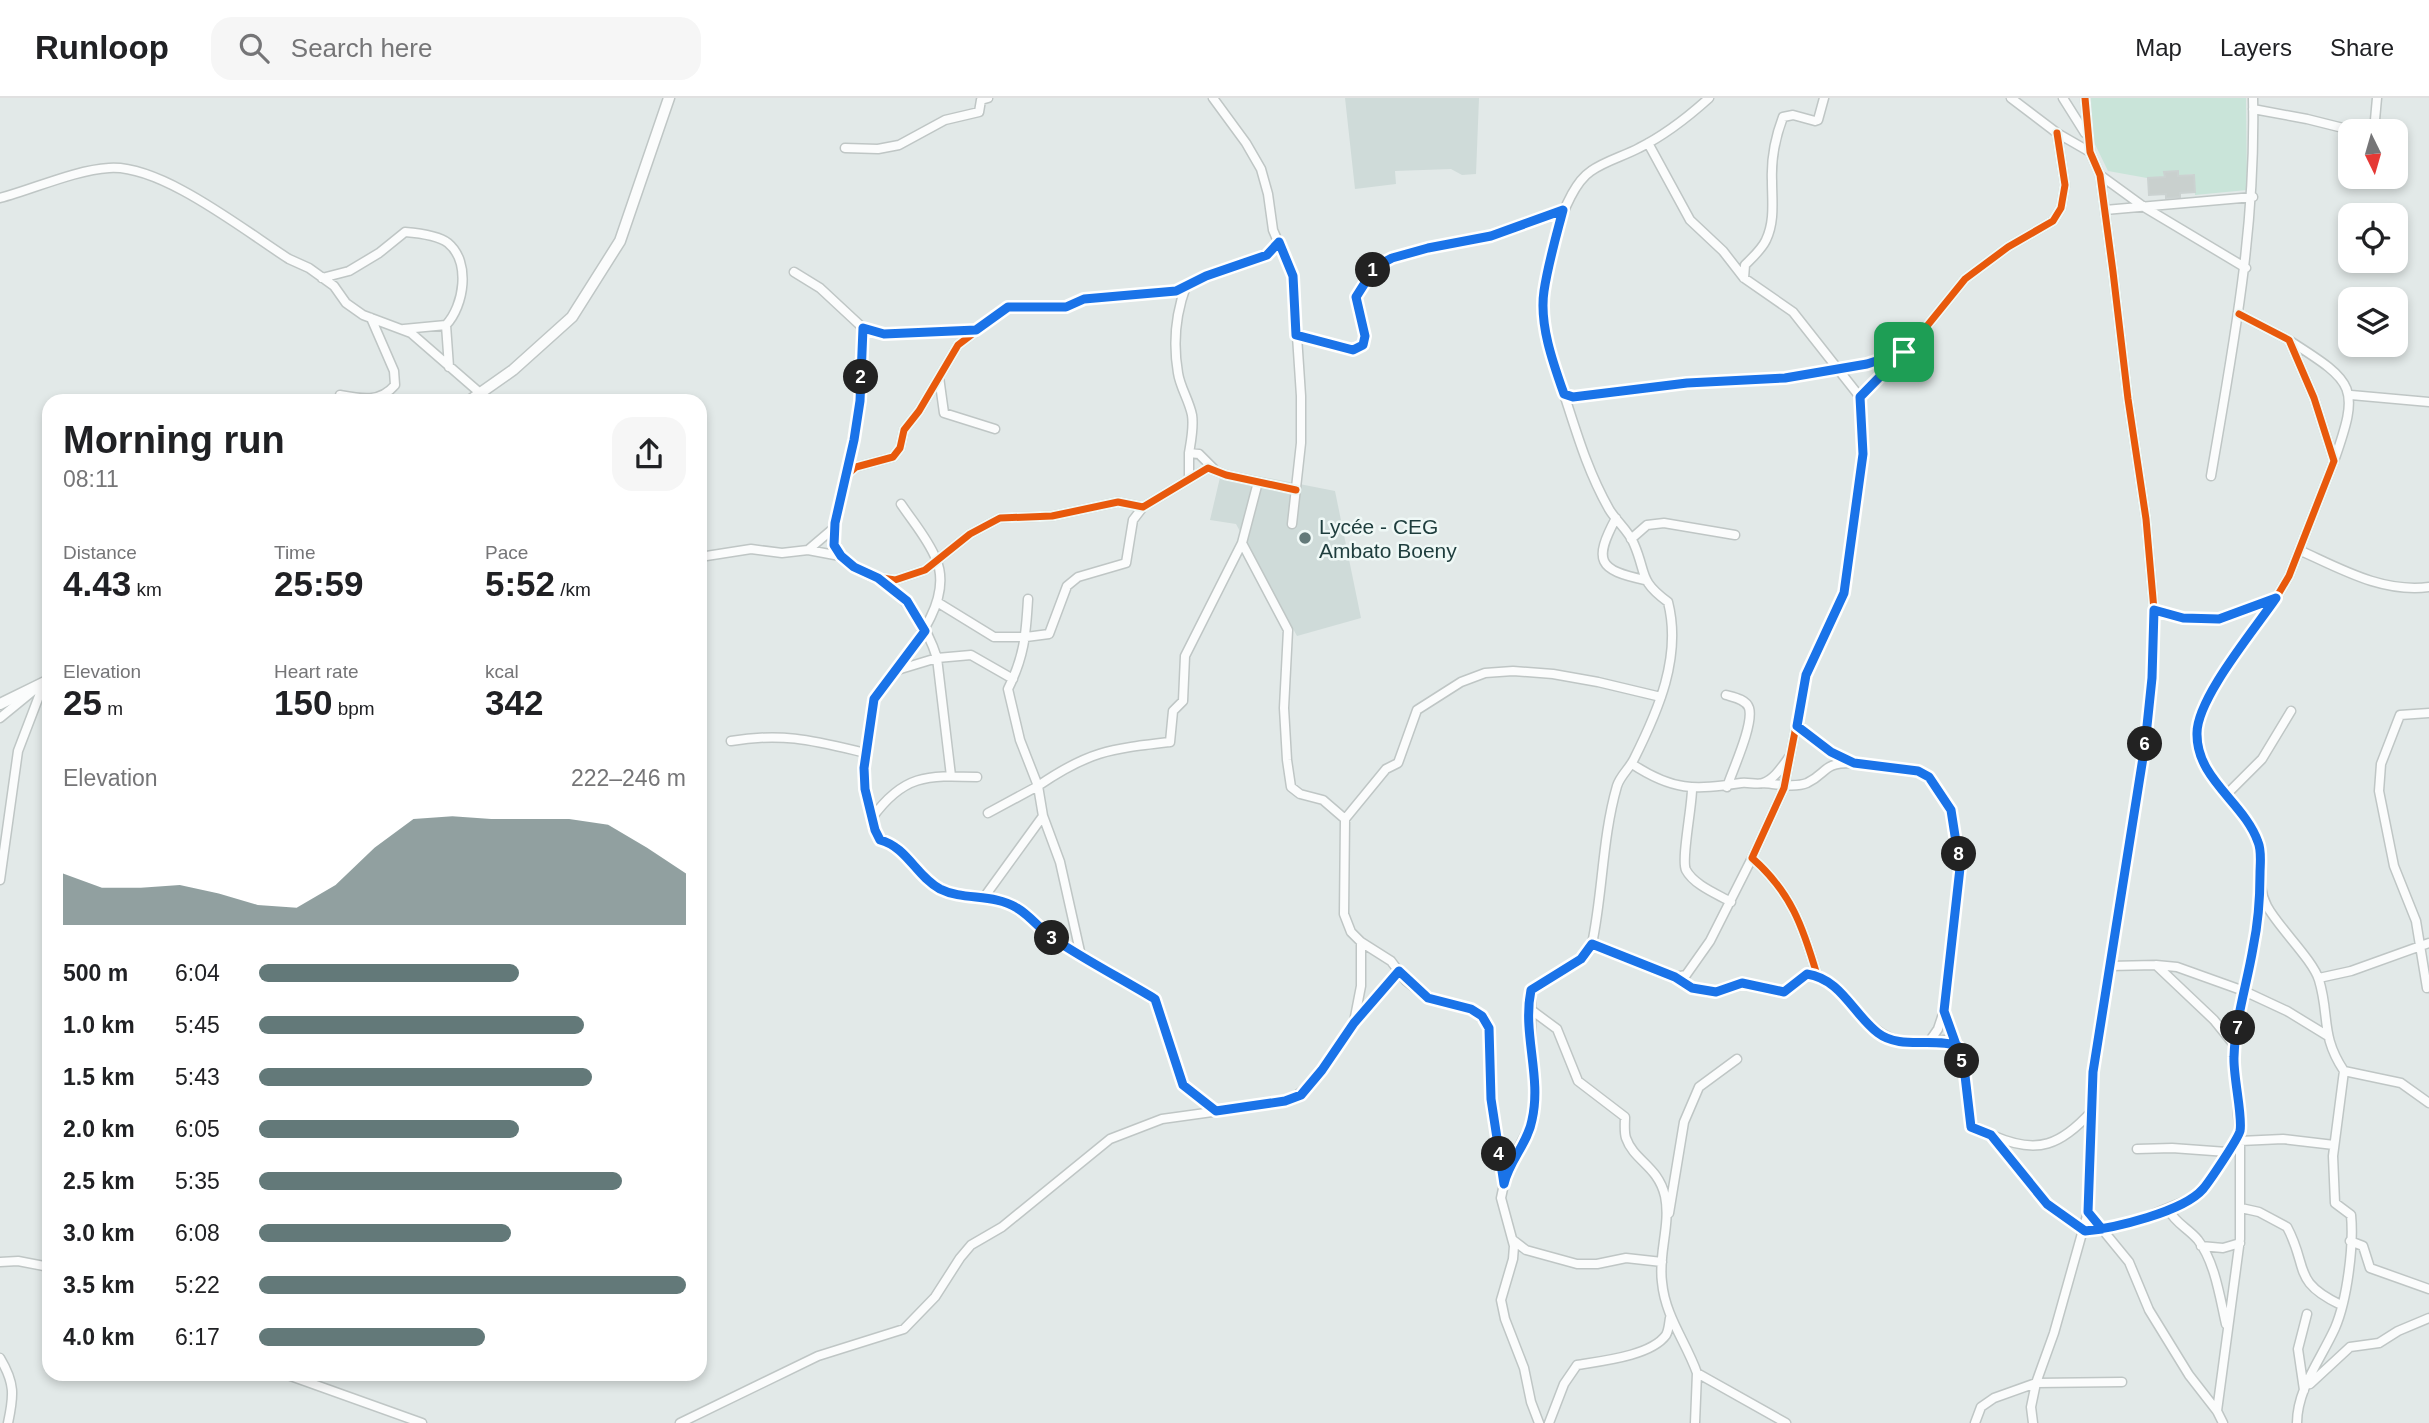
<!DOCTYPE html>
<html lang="en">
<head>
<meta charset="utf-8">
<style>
  :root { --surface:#fff; --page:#f6f6f6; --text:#202124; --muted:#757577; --line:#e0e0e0; --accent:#637979 }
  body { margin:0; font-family:Helvetica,sans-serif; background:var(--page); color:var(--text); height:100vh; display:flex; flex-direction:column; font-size:26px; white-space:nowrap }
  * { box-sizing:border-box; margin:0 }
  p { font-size:23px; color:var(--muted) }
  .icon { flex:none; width:38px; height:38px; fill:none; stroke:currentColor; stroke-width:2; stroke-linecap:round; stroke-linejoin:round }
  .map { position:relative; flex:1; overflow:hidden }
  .panel { position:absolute; left:42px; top:296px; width:665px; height:987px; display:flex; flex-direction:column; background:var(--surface); border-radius:21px; box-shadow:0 4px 10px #0003 }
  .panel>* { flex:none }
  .needle { width:46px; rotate:175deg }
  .controls { position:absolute; left:2338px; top:21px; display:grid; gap:14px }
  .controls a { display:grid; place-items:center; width:70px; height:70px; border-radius:14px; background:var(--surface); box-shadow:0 4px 10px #0003; font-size:35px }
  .pin { position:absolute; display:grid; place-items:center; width:60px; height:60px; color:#fff; margin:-30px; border-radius:14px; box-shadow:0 4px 10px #0006 }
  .km { position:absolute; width:35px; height:35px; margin:-18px; border-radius:50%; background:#222; color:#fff; font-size:19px; line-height:35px; text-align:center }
  .round { display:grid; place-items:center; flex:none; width:74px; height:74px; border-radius:21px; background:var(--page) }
  .headline { display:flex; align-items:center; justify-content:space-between; height:119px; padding:0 21px }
  h1 { font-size:38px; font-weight:700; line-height:52px }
  .stats { display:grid; grid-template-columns:repeat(3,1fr); gap:10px; height:119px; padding:7px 21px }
  .stats div { display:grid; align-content:center }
  .stats b { font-size:35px; font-weight:700 }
  .stats small { font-size:19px; font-weight:400 }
  .stats p { font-size:19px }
  .chart { height:196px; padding:14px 21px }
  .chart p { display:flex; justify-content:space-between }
  .chart svg { width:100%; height:126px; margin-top:7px; fill:var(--accent); opacity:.7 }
  ul { padding:0 21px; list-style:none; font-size:23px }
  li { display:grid; grid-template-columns:112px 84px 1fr; align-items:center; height:52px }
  li i { height:18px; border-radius:9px; background:var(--accent) }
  header { display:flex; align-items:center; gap:42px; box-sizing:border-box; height:98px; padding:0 35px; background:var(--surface); border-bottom:2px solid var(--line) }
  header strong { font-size:33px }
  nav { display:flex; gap:38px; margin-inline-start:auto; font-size:24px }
  .search { width:490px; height:63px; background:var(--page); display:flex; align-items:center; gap:18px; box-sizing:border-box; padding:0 24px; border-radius:21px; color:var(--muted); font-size:26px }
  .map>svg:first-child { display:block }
  .built { fill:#cfdbd9 }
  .green { fill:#c9e4d9 }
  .building { fill:#c9d0ce; stroke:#cbd2d1; stroke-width:2 }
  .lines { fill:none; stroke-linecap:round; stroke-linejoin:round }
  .minor-casing { stroke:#bfc6c5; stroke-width:11 }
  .tertiary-casing { stroke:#bfc6c5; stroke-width:13 }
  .minor { stroke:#fbfcfc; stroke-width:8 }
  .tertiary { stroke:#fbfcfc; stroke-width:10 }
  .cycleway-casing { stroke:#eff8f6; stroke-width:11 }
  .cycleway { stroke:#e8590c; stroke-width:7 }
  .route-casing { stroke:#fff; stroke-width:14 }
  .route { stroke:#1a73e8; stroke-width:9 }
  .poi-dot { fill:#637979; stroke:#eff8f6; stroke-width:2.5 }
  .labels { text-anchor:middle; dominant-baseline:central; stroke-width:5; stroke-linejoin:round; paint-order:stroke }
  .poi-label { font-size:21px; fill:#1e3d3d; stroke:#eff8f6; text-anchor:start }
</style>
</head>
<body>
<header>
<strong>Runloop</strong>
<div class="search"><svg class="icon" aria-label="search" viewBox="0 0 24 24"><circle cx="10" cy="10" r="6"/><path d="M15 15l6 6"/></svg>Search here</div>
<nav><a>Map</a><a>Layers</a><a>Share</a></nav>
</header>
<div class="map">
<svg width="2429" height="1325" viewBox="0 0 2429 1325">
  <rect width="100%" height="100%" fill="#e2e9e8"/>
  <path class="built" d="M1345 0H1479L1476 76 1462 77 1451 71 1395 73 1396 86 1355 91Z
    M1222 371 1335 393 1361 520 1297 538 1236 426 1210 422Z"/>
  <path class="green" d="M2091 0H2246L2247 92 2195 97 2193 76 2179 78 2178 73 2165 74 2164 79 2147 80 2108 73 2092 40Z"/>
  <path class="building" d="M2178 73V78L2194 77 2195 94 2180 95V99L2166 100V96L2149 97 2148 80 2165 79 2164 74Z"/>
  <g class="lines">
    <g class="minor-casing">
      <path id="minor" d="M1213 0 1246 45 1261 71 1268 96 1273 132 1293 178 1301 298V345L1292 426
        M1709 0C1688 19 1665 37 1639 50 1624 58 1605 63 1591 73 1561 93 1540 183 1544 217 1546 244 1555 271 1564 296L1573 299 1687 285 1785 280 1867 266 1901 254
        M2011 0 2057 35 2090 54
        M2063 0 2085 35
        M2085 0 2090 54 2100 77 2113 174 2128 301 2146 421 2154 512 2183 520 2219 521 2276 500 2289 478 2334 363 2314 300 2289 242 2239 216
        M2253 11 2307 21 2355 33
        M2374 33 2377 0
        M1648 45 1690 122 1723 153 1744 180 1793 214 1860 299
        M845 50 878 51 899 47 945 22 979 14 981 2 988 0
        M2100 77 2144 109 2246 170
        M0 100C34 91 75 72 109 70 161 66 245 133 289 161L309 170 334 188 346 205 363 217 411 235 480 295
        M2105 112 2253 99
        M1279 144 1267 157 1206 178 1176 193 1084 201 1066 209H1008L958 247 919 313 904 332 900 350 893 359 856 369 846 378 835 425 834 447 840 458 854 469 870 478 895 482 925 472 970 436 1000 420 1052 418 1118 404 1143 409 1208 370 1226 377 1296 392
        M794 174 820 190 863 230 884 236 976 232
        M322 180 349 173 379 155 405 134C417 135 438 137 448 145 471 164 464 208 446 227L449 269
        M1744 180 1745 167C1752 160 1762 151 1766 142 1775 123 1772 103 1772 83 1771 61 1775 40 1783 19L1793 17 1815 23 1818 22 1824 0
        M1186 188C1176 215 1173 246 1178 275 1180 289 1189 302 1192 317 1194 329 1191 343 1189 355
        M404 231 446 227
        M1296 237 1353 252 1363 247 1365 238 1356 199 1375 169 1392 160 1428 150 1491 138 1563 112
        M2290 243C2356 285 2360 289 2334 363
        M939 279 944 315 995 331
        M1564 296C1577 336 1588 374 1609 411 1616 423 1629 433 1634 446 1647 476 1638 482 1668 504 1682 559 1658 613 1634 661 1629 671 1620 678 1617 688 1602 740 1603 794 1592 846
        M340 297C361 301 380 305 395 287L394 273 371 220
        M2351 297 2429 304
        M846 378 860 303 863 230
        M2211 378C2233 249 2256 132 2253 0
        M1189 380V355L1199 356 1214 371
        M1258 384 1242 445 1288 532 1284 610 1287 662 1291 689 1300 696 1323 702 1345 721
        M901 406C913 424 928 441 936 461 953 500 916 545 894 573L937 560 951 678
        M1616 420C1593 463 1598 472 1645 482
        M835 429 808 452 840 458
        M1631 441 1647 427 1664 425 1735 437
        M2299 452C2341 471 2382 495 2429 489
        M700 459 751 451 782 455 808 452
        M880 481C907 501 927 528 937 560L971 557 1013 581
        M2276 500C2255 531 2196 601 2197 636 2198 685 2247 705 2259 745 2265 767 2255 785 2267 808 2278 829 2313 862 2319 882 2330 918 2320 937 2344 973L2401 985 2429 1005
        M937 504 994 539H1026L1049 536 1067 488 1078 479 1126 465 1133 422 1143 409
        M894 573 874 601 864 670 865 691 875 732 880 742C907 749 915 778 940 791 964 803 993 795 1017 810 1031 818 1041 833 1054 841 1087 863 1122 881 1155 901L1183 987 1216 1013
        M1726 597C1733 599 1746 601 1749 610 1754 626 1733 671 1727 689
        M0 620 33 593
        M1797 628 1831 654 1854 665 1918 673 1929 679 1952 712 1960 770 1944 913 1964 969 1971 1029 1991 1037 2047 1106 2085 1133 2131 1125 2190 1101 2201 1094 2211 1082 2240 1034
        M731 643C784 634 815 643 866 655
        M1632 666C1673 693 1694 692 1741 685 1748 684 1757 687 1763 685 1775 681 1783 667 1790 658
        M1763 685C1776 686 1795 690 1807 685 1828 675 1822 665 1851 665
        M1692 691C1692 709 1681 762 1686 772 1694 787 1717 796 1731 804
        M2227 696 2262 661 2291 613
        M988 715 1038 688 1020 642 1008 591C1024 559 1026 537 1028 501
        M1043 718 1060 764 1081 858
        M872 720C903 677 926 677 977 679
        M0 782 18 653 44 585
        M985 798 1043 718 1038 688C1089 653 1110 651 1170 644L1173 613 1183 603 1185 558 1242 445
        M1361 844V888L1354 924 1399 873
        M2156 867 2177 869 2244 893 2254 848 2259 794
        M2109 868 2156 867 2214 922 2235 948
        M1817 877C1803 829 1791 794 1752 760L1784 690 1806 577 1844 495 1863 356 1860 299 1910 249 1965 181 2008 149 2053 123 2061 110 2065 87 2057 35
        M1675 879 1692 890 1708 894H1716L1742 885 1784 894 1807 876C1861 884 1855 952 1929 944L1938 931 1944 913
        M2319 880 2351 873 2429 845
        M2427 890 2416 823 2394 768 2379 693 2381 666 2400 617 2429 615
        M1530 911 1557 931 1578 983 1625 1019C1625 1025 1624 1034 1626 1040 1634 1063 1658 1068 1665 1098 1671 1127 1658 1155 1662 1184 1665 1218 1686 1244 1697 1275L1786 1325
        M1929 944 1944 942 1958 948
        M1994 1038C2038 1057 2061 1047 2092 1013
        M2240 1043 2283 1041 2334 1047
        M2137 1051 2172 1050 2227 1054
        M1504 1086 1491 1001 1489 930 1482 918 1471 910 1428 900 1406 883 1391 863 1361 844 1351 834 1344 816 1345 721 1386 671 1398 665 1417 612 1461 584 1485 575 1513 573 1553 576 1598 584 1661 599
        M2241 1110 2259 1114 2287 1129C2309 1170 2291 1183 2341 1207
        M2168 1111C2176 1126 2188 1130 2198 1142 2215 1164 2220 1200 2226 1226
        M2088 1114 2129 1164 2149 1212 2189 1277 2217 1313 2223 1325
        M1669 1115 1684 1024 1699 989 1737 961
        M1513 1142 1526 1152 1577 1166H1597L1626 1160 1662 1164
        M2350 1143 2363 1148 2370 1170 2429 1191
        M2201 1148 2223 1150 2240 1145
        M0 1164 18 1163 49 1169
        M0 1260C15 1285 14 1297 8 1325
        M285 1276 422 1325
        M2310 1286 2350 1249 2379 1245 2398 1233 2429 1220
        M2304 1292 2298 1251 2307 1216
        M2217 1313 2240 1141V1043L2234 959 2244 893 2287 913 2328 938
        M680 1325 818 1258 904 1231 935 1199 960 1160 971 1147 1002 1129 1110 1041 1162 1021 1285 1004C1318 989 1335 953 1354 924
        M1539 1325 1531 1304 1524 1270 1505 1221 1501 1202 1513 1161 1514 1148 1501 1100 1507 1072 1532 1024 1535 995 1531 950V892L1581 861 1592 846 1675 879 1686 877 1710 843 1752 760
        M1549 1325 1564 1286 1577 1267C1601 1263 1651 1258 1666 1237 1669 1232 1669 1225 1670 1220
        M1695 1325 1697 1275
        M1975 1325 1981 1309 1994 1300 2036 1285 2122 1284
        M2033 1325 2031 1309 2036 1285 2054 1235 2088 1114 2093 974 2145 647 2152 580 2154 512
        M2297 1325C2297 1291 2321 1261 2335 1230 2347 1202 2354 1148 2351 1117L2335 1105 2333 1058 2344 973"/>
    </g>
    <g class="tertiary-casing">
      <path id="tertiary" d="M469 303 513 272 572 219 620 143 669 0
        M0 606 49 582"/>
    </g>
    <use href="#minor" class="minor"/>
    <use href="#tertiary" class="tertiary"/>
    <g class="cycleway-casing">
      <path id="cycleway" d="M2085 0 2090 54 2100 77 2113 174 2128 301 2146 421 2154 512 2183 520 2219 521 2276 500 2289 478 2334 363 2314 300 2289 242 2239 216
        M1279 144 1267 157 1206 178 1176 193 1084 201 1066 209H1008L958 247 919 313 904 332 900 350 893 359 856 369 846 378 835 425 834 447 840 458 854 469 870 478 895 482 925 472 970 436 1000 420 1052 418 1118 404 1143 409 1208 370 1226 377 1296 392
        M1817 877C1803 829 1791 794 1752 760L1784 690 1806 577 1844 495 1863 356 1860 299 1910 249 1965 181 2008 149 2053 123 2061 110 2065 87 2057 35"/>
    </g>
    <use href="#cycleway" class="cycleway"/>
  </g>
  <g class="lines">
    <g class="route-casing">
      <path id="route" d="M1904 254 1867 266 1785 280 1687 285 1573 299 1564 296C1553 265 1539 226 1544 193 1548 166 1556 139 1563 112L1491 138 1428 150 1392 160 1375 169 1356 199 1365 238 1363 247 1353 252 1296 237 1293 178 1279 144 1267 157 1206 178 1176 193 1084 201 1066 209H1008L976 232 884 236 863 230 860 303 854 342 835 425 834 447 841 458 854 469 878 480 907 503 925 533 874 601 864 670 865 691 875 732 880 742C907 749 916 778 940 791 964 803 993 795 1017 810 1031 818 1041 833 1054 841 1087 863 1122 881 1155 901L1183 987 1216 1013 1285 1003 1301 997 1322 972 1354 925 1399 873 1428 900 1471 911 1482 918 1489 930 1491 1001 1504 1086C1509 1063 1528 1045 1532 1022 1542 979 1522 935 1531 892L1581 861 1592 846 1675 879 1692 890 1716 894 1742 885 1784 894 1807 876C1841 881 1853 916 1878 935 1900 952 1933 939 1958 948L1964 969 1971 1029 1991 1037 2047 1106 2085 1133 2102 1131 2088 1114 2093 974 2145 647 2152 580 2154 512 2183 520 2219 521 2276 500C2255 531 2197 600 2197 635 2196 681 2244 704 2258 744 2262 753 2260 766 2260 776 2260 800 2258 826 2253 850 2247 886 2235 922 2234 959 2233 978 2243 1019 2240 1033 2238 1041 2209 1084 2203 1091 2183 1114 2114 1130 2085 1133L2047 1106 1991 1037 1971 1029 1964 969 1944 913 1960 770 1951 712 1929 679 1918 673 1854 665 1831 654 1797 628 1806 577 1844 495 1863 356 1860 299 1904 254"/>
    </g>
    <use href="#route" class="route"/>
  </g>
  <circle class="poi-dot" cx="1305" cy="440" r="7"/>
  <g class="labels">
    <g class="poi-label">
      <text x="1319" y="428">Lycée - CEG<tspan x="1319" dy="24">Ambato Boeny</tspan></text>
    </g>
  </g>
</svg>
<div class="controls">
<a><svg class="needle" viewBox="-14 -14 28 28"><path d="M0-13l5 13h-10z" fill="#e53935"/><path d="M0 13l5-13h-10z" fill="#757577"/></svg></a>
<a><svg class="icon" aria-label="locate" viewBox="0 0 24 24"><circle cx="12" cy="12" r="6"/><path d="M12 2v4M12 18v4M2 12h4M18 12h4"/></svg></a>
<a><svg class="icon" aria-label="layers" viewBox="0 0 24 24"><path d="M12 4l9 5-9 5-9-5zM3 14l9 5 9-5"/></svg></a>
</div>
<div class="pin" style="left:1904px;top:254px;background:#1e9e55"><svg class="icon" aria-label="arrive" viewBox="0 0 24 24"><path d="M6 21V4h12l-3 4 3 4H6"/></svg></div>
<b class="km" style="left:1373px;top:172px">1</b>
<b class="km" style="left:861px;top:279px">2</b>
<b class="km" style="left:1052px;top:840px">3</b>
<b class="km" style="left:1499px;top:1056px">4</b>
<b class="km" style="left:1962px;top:963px">5</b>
<b class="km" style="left:2145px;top:646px">6</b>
<b class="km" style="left:2238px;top:930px">7</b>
<b class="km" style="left:1959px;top:756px">8</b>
<section class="panel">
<div class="headline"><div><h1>Morning run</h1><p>08:11</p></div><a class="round"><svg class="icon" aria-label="share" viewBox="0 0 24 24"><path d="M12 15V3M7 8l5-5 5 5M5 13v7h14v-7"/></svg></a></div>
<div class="stats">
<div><p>Distance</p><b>4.43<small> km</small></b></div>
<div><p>Time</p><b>25:59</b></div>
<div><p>Pace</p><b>5:52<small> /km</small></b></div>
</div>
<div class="stats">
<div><p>Elevation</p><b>25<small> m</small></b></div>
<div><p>Heart rate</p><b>150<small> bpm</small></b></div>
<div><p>kcal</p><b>342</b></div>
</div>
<div class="chart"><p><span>Elevation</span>222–246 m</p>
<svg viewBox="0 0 160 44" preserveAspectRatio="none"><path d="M0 44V26L10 31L20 31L30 30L40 33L50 37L60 38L70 30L80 17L90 7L100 6L110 7L120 7L130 7L140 9L150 17L160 26V44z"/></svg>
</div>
<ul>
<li><b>500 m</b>6:04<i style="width:61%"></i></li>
<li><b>1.0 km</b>5:45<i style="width:76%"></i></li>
<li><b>1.5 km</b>5:43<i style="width:78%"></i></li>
<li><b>2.0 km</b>6:05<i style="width:61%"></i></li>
<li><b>2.5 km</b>5:35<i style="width:85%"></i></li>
<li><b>3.0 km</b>6:08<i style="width:59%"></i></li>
<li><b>3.5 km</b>5:22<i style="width:100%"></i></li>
<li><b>4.0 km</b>6:17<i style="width:53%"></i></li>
</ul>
</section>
</div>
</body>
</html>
